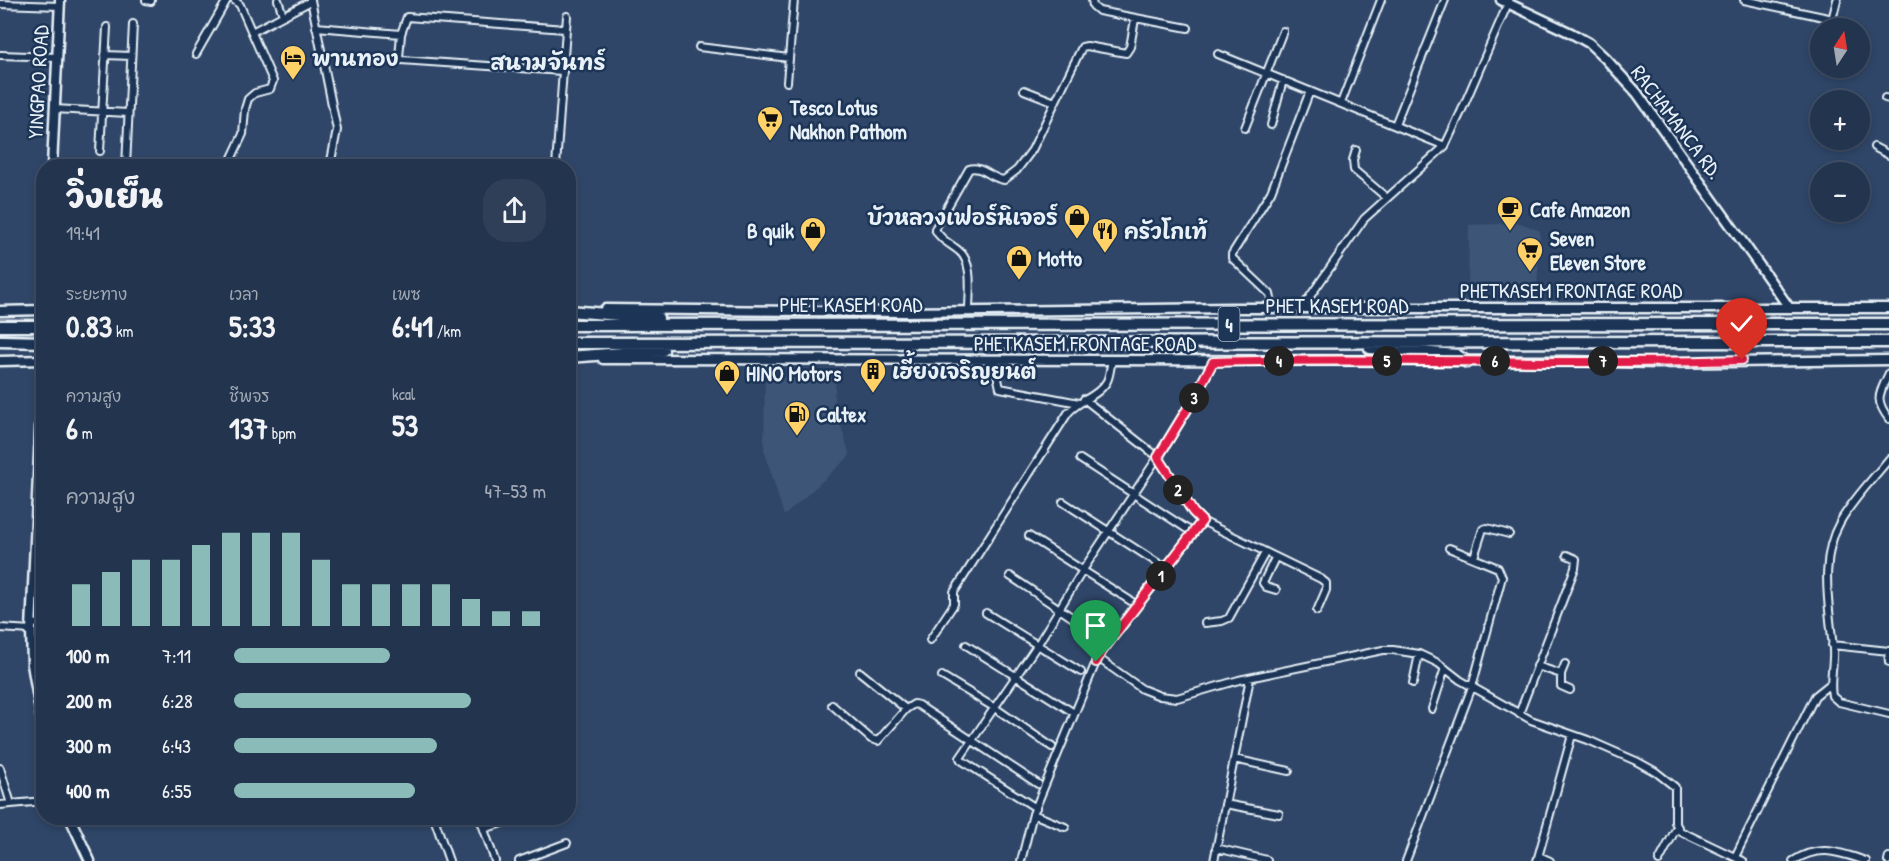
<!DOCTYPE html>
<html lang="th">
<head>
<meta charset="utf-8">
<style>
  :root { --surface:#23344e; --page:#2f3f58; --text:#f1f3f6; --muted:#a3aab6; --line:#404f66; --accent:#8bbbb9 }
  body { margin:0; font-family:"Patrick Hand","Playpen Sans Thai",sans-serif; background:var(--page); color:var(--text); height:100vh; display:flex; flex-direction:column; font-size:22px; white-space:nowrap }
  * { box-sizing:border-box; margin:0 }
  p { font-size:20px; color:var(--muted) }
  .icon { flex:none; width:33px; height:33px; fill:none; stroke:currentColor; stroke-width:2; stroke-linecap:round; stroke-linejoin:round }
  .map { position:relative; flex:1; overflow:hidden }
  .panel { position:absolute; left:36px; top:159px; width:540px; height:666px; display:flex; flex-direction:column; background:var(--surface); border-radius:24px; box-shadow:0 3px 9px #0003,0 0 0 2px var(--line) }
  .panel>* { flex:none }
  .needle { width:39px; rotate:12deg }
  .fabs { position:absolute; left:1810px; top:18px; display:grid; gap:12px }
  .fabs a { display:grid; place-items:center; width:60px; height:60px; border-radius:50%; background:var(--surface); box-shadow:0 3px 9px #0003,0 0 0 2px var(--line); font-size:30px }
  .pin { position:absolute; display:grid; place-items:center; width:51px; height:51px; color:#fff; margin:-62px -26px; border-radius:50% 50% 50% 0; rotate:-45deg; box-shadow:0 0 6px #0007 }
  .pin .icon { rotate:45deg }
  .km { position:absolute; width:30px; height:30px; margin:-15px; border-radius:50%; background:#222; color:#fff; font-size:16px; line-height:30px; text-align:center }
  .round { display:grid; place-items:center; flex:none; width:63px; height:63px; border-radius:24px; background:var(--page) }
  .headline { display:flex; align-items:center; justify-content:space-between; height:102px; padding:0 30px }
  h1 { font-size:33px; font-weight:800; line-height:45px }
  .figures { display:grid; grid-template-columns:repeat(3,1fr); gap:9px; height:102px; padding:6px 30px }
  .figures div { display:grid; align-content:center }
  .figures b { font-size:30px; font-weight:800 }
  .figures small { font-size:16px; font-weight:400 }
  .figures p { font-size:16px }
  .chart { height:168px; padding:12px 30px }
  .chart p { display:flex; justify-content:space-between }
  .chart svg { width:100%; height:108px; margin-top:6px; stroke:var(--accent); stroke-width:6 }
  ul { padding:0 30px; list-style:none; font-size:20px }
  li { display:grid; grid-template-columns:96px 72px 1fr; align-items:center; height:45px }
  li i { height:15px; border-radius:8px; background:var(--accent) }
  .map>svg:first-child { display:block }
  .built { fill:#3e5477 }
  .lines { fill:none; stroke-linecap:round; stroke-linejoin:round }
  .street-casing { stroke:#e8f1f8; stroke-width:10 }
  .secondary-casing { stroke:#e8f1f8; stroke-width:13 }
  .highway-casing { stroke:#e8f1f8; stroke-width:15 }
  .street { stroke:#1d3557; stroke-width:6 }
  .secondary { stroke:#1d3557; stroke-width:8 }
  .highway { stroke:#1d3557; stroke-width:10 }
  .route-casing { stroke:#fff; stroke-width:12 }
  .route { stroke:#e11d48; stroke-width:8 }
  .labels { text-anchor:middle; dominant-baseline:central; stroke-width:5; stroke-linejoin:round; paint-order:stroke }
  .shield { fill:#1d3557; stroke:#abb9c8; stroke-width:1.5 }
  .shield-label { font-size:20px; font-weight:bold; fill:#e8f1f8 }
  .poi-label { font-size:21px; font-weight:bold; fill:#e8f1f8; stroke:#1d3557; text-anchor:start }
  .street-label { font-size:21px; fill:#e8f1f8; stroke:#1d3557 }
  .neighbourhood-label { font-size:22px; font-weight:bold; fill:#e8f1f8; stroke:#1d3557 }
</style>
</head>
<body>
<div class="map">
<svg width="1889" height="861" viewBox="0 0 1889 861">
  <rect width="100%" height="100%" fill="#2f4668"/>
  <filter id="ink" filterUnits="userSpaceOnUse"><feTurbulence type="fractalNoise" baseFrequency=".0167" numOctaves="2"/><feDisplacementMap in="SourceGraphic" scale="12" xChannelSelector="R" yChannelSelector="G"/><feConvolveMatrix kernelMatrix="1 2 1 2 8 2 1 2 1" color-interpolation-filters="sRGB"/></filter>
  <g filter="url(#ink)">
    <path class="built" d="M1521 223 1540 231 1537 291 1468 290 1469 225Z
      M765 377H836L834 402 850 456 784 516 764 449Z"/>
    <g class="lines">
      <g class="street-casing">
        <path id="street" d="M146 0 151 1
          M278 0 283 15
          M311 0 337 130 330 166
          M1092 0 1093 6 1099 11 1188 28
          M1744 0 1833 19
          M0 4 60 6
          M316 27 401 34
          M1830 28 1837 0
          M252 32 311 1
          M699 47 789 58
          M196 54 227 0
          M1218 54 1445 146
          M0 55 57 57
          M105 55 131 56
          M562 71 401 60 399 58 401 34 407 17 565 29
          M787 82 794 0
          M1024 90 1055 102
          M1885 98 1889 99
          M1341 103 1381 0
          M54 109 128 113
          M1271 125 1283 80
          M1395 125 1445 0
          M1245 128 1283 31
          M1874 147 1889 155
          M1356 150 1353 160 1354 170 1387 198
          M100 151 107 27
          M282 164 295 166
          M126 166 133 24
          M228 166 243 134 245 109 248 99 255 93 270 89 273 81 240 5 234 0
          M556 166 567 16
          M1302 308 1364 219 1445 146 1461 112 1509 1
          M1273 309 1270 294 1232 258V254L1271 192 1310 91
          M969 310C969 293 974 263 959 251 951 244 940 240 935 229L969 169C982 165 991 179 1004 180L1017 170 1032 150 1082 47 1087 46 1126 53 1130 47 1135 19
          M994 361 1000 388 1079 403
          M1889 373C1879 395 1874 399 1889 419
          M1080 459 1193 533
          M1889 459C1873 479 1853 499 1840 522 1818 561 1830 608 1833 650 1834 666 1829 680 1832 696L1839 702 1889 714
          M1063 502 1167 569
          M1202 521 1321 579 1326 583V590L1317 611
          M1029 536 1137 605
          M1474 557 1483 529 1487 528 1509 534
          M1275 558 1263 583 1266 587 1276 590
          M1010 576 1103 638
          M986 613 1081 672
          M32 623 44 625
          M1205 623 1222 621 1229 618 1265 553
          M0 628 31 630
          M930 640 954 604V592L1068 413C1078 401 1100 395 1107 381 1110 375 1110 367 1112 361
          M966 645 1071 711
          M1832 645 1889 651
          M1888 651 1889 662
          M1098 658 1142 689 1160 696 1177 698 1239 680 1383 650H1393L1419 654 1438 663 1460 680 1531 720 1588 740 1636 761 1656 772 1675 787V822L1680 831 1743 861
          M1537 666 1561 674V686L1570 690
          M860 672 906 709
          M1561 674 1565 664
          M942 676 995 708 1052 747
          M1413 683 1419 654
          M832 705 871 739 878 741 906 709 914 704 918 705 1038 784
          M1432 709 1445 668
          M1519 714 1575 568 1576 559 1567 555
          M1234 759 1289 771
          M0 768 11 804
          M1225 804 1279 814
          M0 805 44 801
          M1036 808 961 760 960 758 1038 644 1083 570 1158 457 1191 403 1213 362
          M1033 814 1065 827
          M434 818 449 861
          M480 818 495 861
          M484 829 517 818
          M1216 848 1267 860
          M1539 856 1550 861
          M1735 857 1815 696 1830 684
          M519 861 567 843
          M1021 861 1033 814 1096 662 1102 651 1202 521 1193 512 1158 457 1084 399
          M1214 861 1250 678
          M1406 861 1472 687 1502 577 1498 568 1449 548
          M1537 861 1572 735
          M1659 861 1677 827
          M1793 861C1820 844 1838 852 1866 861
          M1888 861 1889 857"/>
      </g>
      <g class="secondary-casing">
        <path id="secondary" d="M1501 0 1571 33 1589 43 1605 58 1637 93 1788 306
          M52 166 60 0
          M605 309 905 312 1233 308H1889
          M0 311 44 310
          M44 342 31 630 32 664 44 734
          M603 359 1568 361 1656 363 1889 360
          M0 361 44 360
          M70 818 90 861"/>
      </g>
      <g class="highway-casing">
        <path id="highway" d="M568 311 658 318
          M568 325 1889 324
          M0 326H44
          M0 341 44 342
          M568 343 1889 342
          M1370 348 1456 355 1467 362
          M568 357 663 350"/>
      </g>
      <use href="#street" class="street"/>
      <use href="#secondary" class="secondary"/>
      <use href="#highway" class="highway"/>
    </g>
  </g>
  <g class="lines" filter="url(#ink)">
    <g class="route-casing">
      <path id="route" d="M1096 662 1102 651 1202 521 1193 512 1158 457 1191 403 1213 362C1389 357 1566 366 1742 360"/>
    </g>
    <use href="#route" class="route"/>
  </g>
  <defs>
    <g id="hotel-pin" transform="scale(1.35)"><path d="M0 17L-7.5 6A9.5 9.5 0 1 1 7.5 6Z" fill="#ffd166" stroke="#1d3557"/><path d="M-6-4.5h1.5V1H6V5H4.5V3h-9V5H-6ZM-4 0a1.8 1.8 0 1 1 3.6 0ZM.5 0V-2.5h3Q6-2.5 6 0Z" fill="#111"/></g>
    <g id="supermarket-pin" transform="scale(1.35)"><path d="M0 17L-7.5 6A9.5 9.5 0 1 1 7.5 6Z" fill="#ffd166" stroke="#1d3557"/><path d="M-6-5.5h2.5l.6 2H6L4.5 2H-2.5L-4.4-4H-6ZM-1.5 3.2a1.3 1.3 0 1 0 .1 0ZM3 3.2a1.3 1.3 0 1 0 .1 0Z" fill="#111"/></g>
    <g id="cafe-pin" transform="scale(1.35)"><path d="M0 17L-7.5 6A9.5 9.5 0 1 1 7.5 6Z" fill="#ffd166" stroke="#1d3557"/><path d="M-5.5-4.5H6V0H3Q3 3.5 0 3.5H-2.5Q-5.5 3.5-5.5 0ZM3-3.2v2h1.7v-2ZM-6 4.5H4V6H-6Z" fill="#111"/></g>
    <g id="shop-pin" transform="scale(1.35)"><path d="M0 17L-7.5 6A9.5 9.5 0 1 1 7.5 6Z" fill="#ffd166" stroke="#1d3557"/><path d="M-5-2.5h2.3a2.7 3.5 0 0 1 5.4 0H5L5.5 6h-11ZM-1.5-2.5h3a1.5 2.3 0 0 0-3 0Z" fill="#111"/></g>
    <g id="restaurant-pin" transform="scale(1.35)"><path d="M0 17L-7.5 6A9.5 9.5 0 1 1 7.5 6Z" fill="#ffd166" stroke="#1d3557"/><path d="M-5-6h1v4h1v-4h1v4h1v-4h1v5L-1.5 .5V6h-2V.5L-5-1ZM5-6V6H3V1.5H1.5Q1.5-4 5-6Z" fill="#111"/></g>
    <g id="building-pin" transform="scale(1.35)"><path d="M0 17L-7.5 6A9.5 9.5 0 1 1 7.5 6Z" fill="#ffd166" stroke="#1d3557"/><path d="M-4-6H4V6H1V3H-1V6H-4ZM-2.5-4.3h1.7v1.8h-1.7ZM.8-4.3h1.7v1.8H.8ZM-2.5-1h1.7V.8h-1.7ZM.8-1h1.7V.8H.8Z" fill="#111"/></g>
    <g id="fuel-pin" transform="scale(1.35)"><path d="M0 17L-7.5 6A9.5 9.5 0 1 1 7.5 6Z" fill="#ffd166" stroke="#1d3557"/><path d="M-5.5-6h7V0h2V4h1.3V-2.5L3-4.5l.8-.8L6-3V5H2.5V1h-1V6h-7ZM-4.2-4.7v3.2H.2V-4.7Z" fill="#111"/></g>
  </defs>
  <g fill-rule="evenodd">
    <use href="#hotel-pin" x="293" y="58"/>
    <use href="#supermarket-pin" x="770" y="119"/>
    <use href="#cafe-pin" x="1510" y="209"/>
    <use href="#shop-pin" x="1077" y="217"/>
    <use href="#shop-pin" x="813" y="230"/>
    <use href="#restaurant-pin" x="1105" y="231"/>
    <use href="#supermarket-pin" x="1530" y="250"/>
    <use href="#shop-pin" x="1019" y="258"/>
    <use href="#building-pin" x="873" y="371"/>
    <use href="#shop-pin" x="727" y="373"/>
    <use href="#fuel-pin" x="797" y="414"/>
  </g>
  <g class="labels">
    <rect class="shield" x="1218.5" y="307" width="21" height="34" rx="4.5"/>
    <g class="shield-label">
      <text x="1229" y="324">4</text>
    </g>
    <g class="poi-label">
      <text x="312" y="58">พานทอง</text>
      <text x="790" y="107">Tesco Lotus<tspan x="790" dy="24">Nakhon Pathom</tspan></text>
      <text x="1530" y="209">Cafe Amazon</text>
      <text x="1058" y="217" text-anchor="end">บัวหลวงเฟอร์นิเจอร์</text>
      <text x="794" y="230" text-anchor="end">B quik</text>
      <text x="1124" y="231">ครัวโกเท้</text>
      <text x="1550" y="238">Seven<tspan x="1550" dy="24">Eleven Store</tspan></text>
      <text x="1038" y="258">Motto</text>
      <text x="892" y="371">เฮี้ยงเจริญยนต์</text>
      <text x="746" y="373">HINO Motors</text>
      <text x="816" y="414">Caltex</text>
    </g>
    <g class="street-label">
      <text transform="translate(38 82) rotate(-87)">YINGPAO ROAD</text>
      <text transform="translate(1677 122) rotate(53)">RACHAMANCA RD.</text>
      <text x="1571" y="290">PHETKASEM FRONTAGE ROAD</text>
      <text x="851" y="304">PHET KASEM ROAD</text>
      <text x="1337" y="305">PHET KASEM ROAD</text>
      <text x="1085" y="343">PHETKASEM FRONTAGE ROAD</text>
    </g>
    <g class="neighbourhood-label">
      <text x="548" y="62">สนามจันทร์</text>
    </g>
  </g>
</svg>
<div class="fabs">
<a><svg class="needle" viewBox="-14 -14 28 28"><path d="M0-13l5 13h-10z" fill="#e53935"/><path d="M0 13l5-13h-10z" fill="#a3aab6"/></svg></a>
<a>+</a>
<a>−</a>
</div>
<div class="pin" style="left:1096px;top:662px;background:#1e9e55"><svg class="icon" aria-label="arrive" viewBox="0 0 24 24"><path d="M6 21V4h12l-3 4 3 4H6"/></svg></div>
<div class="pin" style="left:1742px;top:360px;background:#d93025"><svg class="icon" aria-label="check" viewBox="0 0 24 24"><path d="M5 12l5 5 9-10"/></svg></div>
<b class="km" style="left:1161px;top:576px">1</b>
<b class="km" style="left:1178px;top:490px">2</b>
<b class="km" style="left:1194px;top:398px">3</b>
<b class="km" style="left:1279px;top:361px">4</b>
<b class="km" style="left:1387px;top:361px">5</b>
<b class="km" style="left:1495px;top:361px">6</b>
<b class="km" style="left:1603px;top:361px">7</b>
<section class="panel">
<div class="headline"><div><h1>วิ่งเย็น</h1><p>19:41</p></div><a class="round"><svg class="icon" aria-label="share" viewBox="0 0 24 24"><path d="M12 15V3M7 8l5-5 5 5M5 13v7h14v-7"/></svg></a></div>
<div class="figures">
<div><p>ระยะทาง</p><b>0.83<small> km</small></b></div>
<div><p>เวลา</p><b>5:33</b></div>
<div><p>เพซ</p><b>6:41<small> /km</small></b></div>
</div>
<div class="figures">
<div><p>ความสูง</p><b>6<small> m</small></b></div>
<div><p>ชีพจร</p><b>137<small> bpm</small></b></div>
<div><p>kcal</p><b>53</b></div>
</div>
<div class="chart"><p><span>ความสูง</span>47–53 m</p>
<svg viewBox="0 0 160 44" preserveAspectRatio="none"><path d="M5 44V27M15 44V22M25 44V17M35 44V17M45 44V11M55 44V6M65 44V6M75 44V6M85 44V17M95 44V27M105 44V27M115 44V27M125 44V27M135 44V33M145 44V38M155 44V38"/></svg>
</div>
<ul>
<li><b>100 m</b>7:11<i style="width:50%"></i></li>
<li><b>200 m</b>6:28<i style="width:76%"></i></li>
<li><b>300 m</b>6:43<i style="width:65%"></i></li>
<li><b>400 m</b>6:55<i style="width:58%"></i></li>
</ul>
</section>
</div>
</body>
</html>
